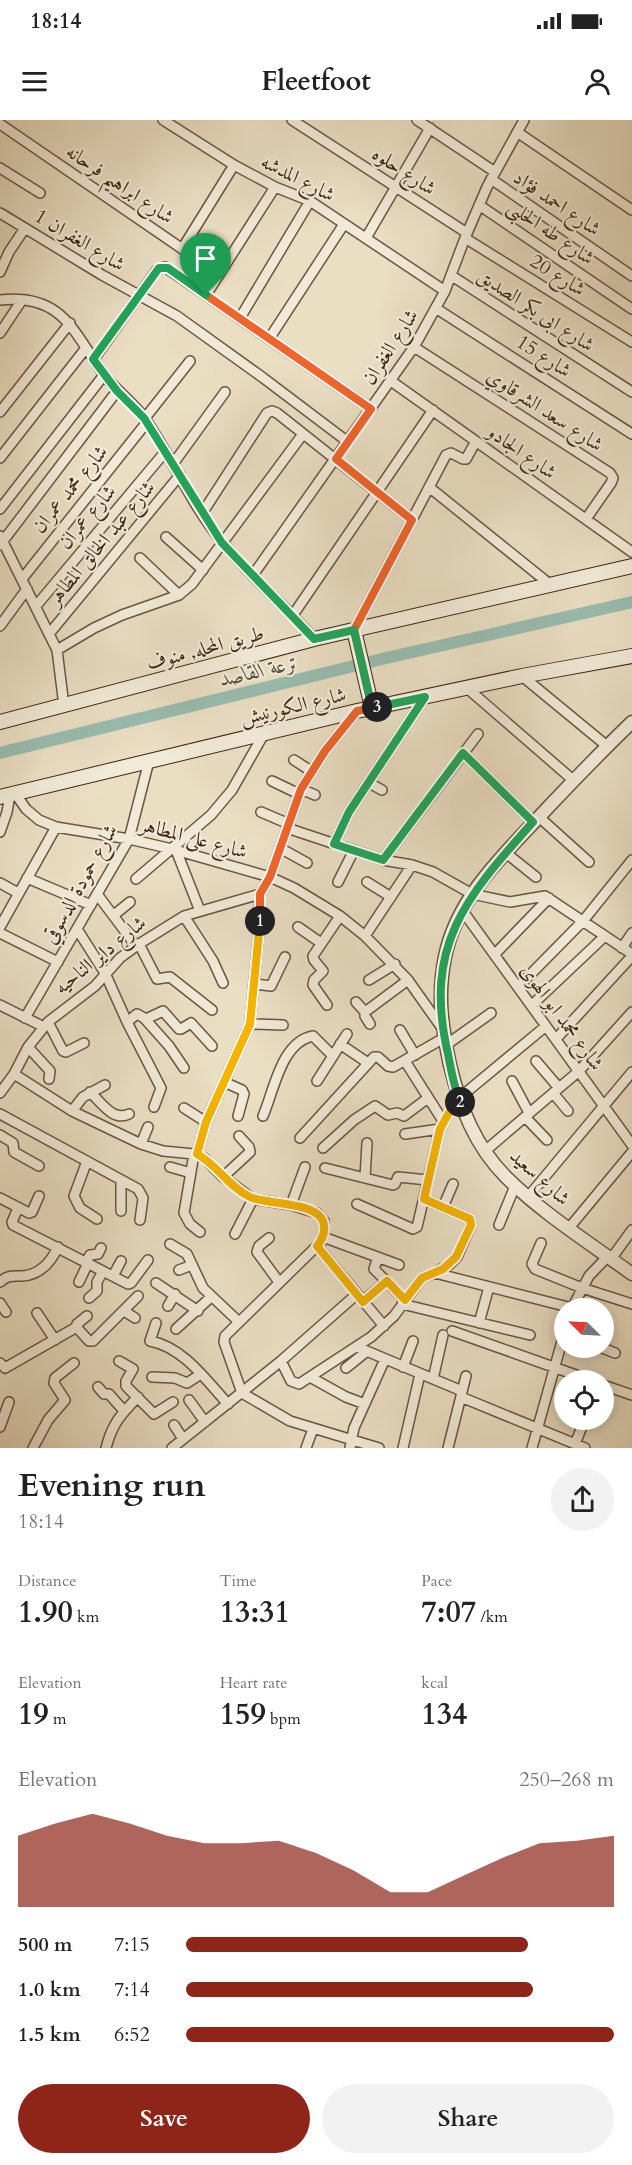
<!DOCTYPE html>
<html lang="en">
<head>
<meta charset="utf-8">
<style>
  :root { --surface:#fff; --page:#f2f2f2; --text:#222; --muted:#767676; --accent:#8f2418 }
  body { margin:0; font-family:Cardo,Amiri,serif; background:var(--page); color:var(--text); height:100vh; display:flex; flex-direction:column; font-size:22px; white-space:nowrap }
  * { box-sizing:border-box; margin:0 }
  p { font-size:20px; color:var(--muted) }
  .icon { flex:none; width:33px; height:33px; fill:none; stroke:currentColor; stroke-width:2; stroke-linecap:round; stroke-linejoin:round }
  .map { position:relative; height:1328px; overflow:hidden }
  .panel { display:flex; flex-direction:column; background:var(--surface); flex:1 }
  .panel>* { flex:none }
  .needle { width:39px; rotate:294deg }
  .fabs { position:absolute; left:554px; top:1178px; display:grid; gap:12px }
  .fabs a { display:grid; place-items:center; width:60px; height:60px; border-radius:50%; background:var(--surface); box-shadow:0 3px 15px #0003; font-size:30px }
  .pin { position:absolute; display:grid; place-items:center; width:51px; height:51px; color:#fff; margin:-62px -26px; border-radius:50% 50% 50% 0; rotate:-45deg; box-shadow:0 0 6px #0007 }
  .pin .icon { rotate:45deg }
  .km { position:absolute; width:30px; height:30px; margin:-15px; border-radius:50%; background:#222; color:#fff; font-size:16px; line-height:30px; text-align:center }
  .round { display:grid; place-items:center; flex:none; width:63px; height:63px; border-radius:32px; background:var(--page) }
  .overview { display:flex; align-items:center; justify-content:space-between; height:102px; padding:0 18px }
  h1 { font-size:33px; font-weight:600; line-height:45px }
  .metrics { display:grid; grid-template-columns:repeat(3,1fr); gap:9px; height:102px; padding:6px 18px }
  .metrics div { display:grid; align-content:center }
  .metrics b { font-size:30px; font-weight:600 }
  .metrics small { font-size:16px; font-weight:400 }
  .metrics p { font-size:16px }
  .chart { height:168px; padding:12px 18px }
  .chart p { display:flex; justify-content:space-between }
  .chart svg { width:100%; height:108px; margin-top:6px; fill:var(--accent); opacity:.7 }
  .action { display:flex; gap:12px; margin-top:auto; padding:12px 18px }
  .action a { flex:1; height:69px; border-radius:36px; background:var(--accent); color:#fff; font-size:24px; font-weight:600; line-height:69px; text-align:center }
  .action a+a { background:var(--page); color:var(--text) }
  ul { padding:0 18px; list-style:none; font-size:20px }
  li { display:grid; grid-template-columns:96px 72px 1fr; align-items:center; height:45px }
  li i { height:15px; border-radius:8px; background:var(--accent) }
  .status { display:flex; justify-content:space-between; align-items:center; height:42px; padding:0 30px; background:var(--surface); direction:ltr }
  .status svg { height:16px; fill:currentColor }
  header { display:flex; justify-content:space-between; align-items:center; height:78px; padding:0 18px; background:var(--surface); font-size:27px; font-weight:600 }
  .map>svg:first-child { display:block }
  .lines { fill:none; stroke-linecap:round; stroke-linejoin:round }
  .canal { stroke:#98bcb0; stroke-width:12 }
  .minor-casing { stroke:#6a5541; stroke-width:12 }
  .tertiary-casing { stroke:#6a5541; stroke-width:15 }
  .secondary-casing { stroke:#3f2716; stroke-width:16 }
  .minor { stroke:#f1ead8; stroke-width:9 }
  .tertiary { stroke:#f1ead8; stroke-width:12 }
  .secondary { stroke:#f1ead8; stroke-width:14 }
  .split-1-casing { stroke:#fff; stroke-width:12 }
  .split-2-casing { stroke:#fff; stroke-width:12 }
  .split-3-casing { stroke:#fff; stroke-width:12 }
  .split-4-casing { stroke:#fff; stroke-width:12 }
  .split-1 { stroke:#f0652b; stroke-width:8 }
  .split-2 { stroke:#f5b400; stroke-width:8 }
  .split-3 { stroke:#22a559; stroke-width:8 }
  .split-4 { stroke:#22a559; stroke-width:8 }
  .labels { text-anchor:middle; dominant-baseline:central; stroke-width:4.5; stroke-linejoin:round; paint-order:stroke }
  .street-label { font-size:20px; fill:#3f2716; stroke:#f1ead8 }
  .water-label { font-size:21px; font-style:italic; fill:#554c3c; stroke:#f1ead8 }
</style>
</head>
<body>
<div class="status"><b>18:14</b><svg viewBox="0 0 49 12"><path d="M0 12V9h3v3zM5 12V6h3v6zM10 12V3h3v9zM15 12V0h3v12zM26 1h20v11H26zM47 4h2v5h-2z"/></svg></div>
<header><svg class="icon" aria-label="menu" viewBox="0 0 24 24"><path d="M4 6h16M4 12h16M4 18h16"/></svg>Fleetfoot<svg class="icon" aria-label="person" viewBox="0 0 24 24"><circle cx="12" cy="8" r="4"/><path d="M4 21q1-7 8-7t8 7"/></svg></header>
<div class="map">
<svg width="632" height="1328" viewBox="0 0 632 1328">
  <rect width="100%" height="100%" fill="#eadec3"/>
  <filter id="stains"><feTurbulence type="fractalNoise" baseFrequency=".00333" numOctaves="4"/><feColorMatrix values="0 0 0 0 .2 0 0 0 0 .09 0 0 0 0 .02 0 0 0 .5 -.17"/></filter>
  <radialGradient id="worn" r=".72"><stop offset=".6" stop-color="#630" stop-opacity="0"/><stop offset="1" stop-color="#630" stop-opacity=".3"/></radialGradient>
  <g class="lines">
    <path class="canal" d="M0 633 382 539 632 482"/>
    <g class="minor-casing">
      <path id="minor" d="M163 0 234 45 275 67 310 81 445 171
        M292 0 467 113
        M417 0 495 52
        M0 4 219 154
        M517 12 632 90
        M0 48 40 73
        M491 59 632 156
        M479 85 632 189
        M0 93 102 155 177 196 262 257 348 322
        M366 118 430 8
        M465 118 632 222
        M182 129 234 45
        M0 152 9 132 25 108
        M452 156 632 272
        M206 175 275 67
        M0 180C65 173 74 215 106 257 118 272 135 284 146 300 173 340 192 386 223 423 251 457 285 486 314 519
        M437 189 632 314
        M240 198 310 81
        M0 213 22 180
        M269 219 344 104
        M414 227 610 353 613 358 611 363 586 399
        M94 239 157 150 165 147 371 289
        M391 261 632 432
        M0 292 70 203
        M145 298 190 241
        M0 338 86 228
        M173 344 225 272
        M429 367 552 466
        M0 389 104 255
        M203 392 267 293 272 291 277 293 412 400
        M0 416 57 530 64 586
        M166 417 203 450
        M0 425 117 271
        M140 438 179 475
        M253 455 414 227 445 171 465 118 487 67 524 0
        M22 459 147 302
        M36 486 165 332
        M293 495 433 290
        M0 506 27 469
        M354 510 446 335 451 333 463 339H466L476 321
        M49 514 180 355
        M57 530 94 508 122 495 179 475 192 464 303 314
        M522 556 607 626
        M467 568 573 660
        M463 633 533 702
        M294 640 311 651
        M272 661 299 674
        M369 663 382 670
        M301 669 315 675
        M15 673 26 689 39 700 56 707 129 719 172 729 270 757 294 768 340 796 365 816 408 860 442 908
        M261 692 289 704
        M539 697 589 742
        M287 708 383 740 412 745 433 752 472 774 510 782 545 776 632 834
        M0 712 7 692 10 675
        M334 724 349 692 425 577
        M280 728 307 743
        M176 730 200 791
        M506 733 536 757
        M383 740 478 614
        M27 758 91 785
        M136 759 211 695 232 670 265 612
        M338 762 354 730
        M367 762 391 777
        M0 763 18 773
        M97 774 136 826
        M462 790 632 1025
        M114 795 130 782
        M184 796 213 841 223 863
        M0 807 56 707
        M298 807 321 823
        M77 809 105 853 127 902 161 968 154 987
        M0 813 58 842
        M365 816 412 745
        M139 824 157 859 170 857 212 890
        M622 828 632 813
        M495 834 549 778
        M369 860 395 844
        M255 864 271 866 285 837
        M518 867 583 801 632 740
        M356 882 365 892
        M0 885 44 907
        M327 885 313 865 314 860 323 851 314 840 313 836 340 796
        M532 885 605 816
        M25 898 129 719 149 641
        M145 899 169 926 184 948
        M48 902 63 931 66 932 84 923
        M127 902 137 894 146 899 163 891 179 909H181L191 903 212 926
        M250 904 283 905
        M370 904 365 896V892L408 860
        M400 910 415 935
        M556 919 632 836
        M340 924 368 943
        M446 925 491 893
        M28 927 50 951 49 959
        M405 941 443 1001
        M536 941 559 968
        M14 954 72 991 141 1024 163 1031 194 1034 204 1038 223 1057 253 1079 291 1085 317 1093 324 1101V1112L321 1122 225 1216 224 1222 242 1273 290 1301 379 1328
        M317 961 347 914
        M512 961 529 993
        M224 962 242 970 244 974 238 996
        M90 972C101 982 113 1002 129 994
        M0 973 14 954 28 927 48 902 95 866 120 838 139 824 184 796 260 774
        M553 973 568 991
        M458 979 546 906
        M184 988 206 1002
        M72 991 83 977 105 965
        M0 994 138 1069 143 1078 140 1100
        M263 996C274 971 281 922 313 916L333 936
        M525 997 547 1020
        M405 1014 440 1009
        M0 1015 13 1023 14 1032 39 1046
        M300 1018 374 937H378L388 946 393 947 444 918
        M141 1024 148 1007
        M323 1028 354 1000 375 986 388 995 397 993 404 996 428 978
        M485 1031 579 951 632 892
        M194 1034 184 1093 190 1104 200 1112
        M197 1034 206 1002 250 904 259 810 260 774 270 757 301 669 325 631 357 591
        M87 1041 74 1076 80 1088 97 1099
        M170 1047 191 1053
        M325 1048 393 1065 395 1064 398 1057 428 1060
        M223 1057 250 1032 249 1027 239 1016
        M365 1058 367 1023
        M121 1060V1091
        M528 1077 632 952
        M0 1078 29 1093 32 1092 39 1076
        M357 1084 413 1109 417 1107 440 1009 450 991 460 983
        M291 1085 305 1047
        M443 1087 453 1064
        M18 1088 12 1102 13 1105 128 1164 131 1163 148 1140
        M499 1105 515 1066
        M569 1108 632 1032
        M235 1114 253 1079
        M323 1117 399 1145
        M269 1118 259 1126 257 1132 279 1162
        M541 1123 532 1144 535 1149 582 1168 632 1184
        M170 1124 187 1134 203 1168 239 1202
        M317 1126 384 1206
        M378 1137 374 1149 405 1180
        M611 1139 632 1110
        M86 1142 90 1135 98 1134 101 1128
        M179 1150 192 1145
        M435 1153 572 1188 589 1156 608 1136
        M113 1156 121 1141
        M0 1162C8 1155 12 1156 22 1156 40 1155 51 1142 58 1127
        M79 1162 88 1143
        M156 1163 198 1191
        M89 1178 97 1171V1162L103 1151
        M363 1181 387 1161
        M0 1183 6 1192
        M402 1184 530 1215
        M168 1186 175 1174
        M124 1191 135 1198
        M37 1193 55 1220
        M156 1203 150 1221C183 1227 206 1260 228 1284
        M479 1203 489 1167
        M78 1209 77 1204 87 1196
        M176 1209 211 1177
        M452 1211 590 1260
        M357 1227 462 1271
        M600 1227 615 1233
        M119 1241 133 1249 126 1261V1266L154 1294 173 1282
        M281 1241 291 1261 299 1264 371 1217 394 1196 422 1158 435 1153 450 1144 457 1137 471 1105 470 1099 424 1079
        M0 1243 5 1248 75 1208 78 1209 89 1221H93L138 1176
        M403 1247 413 1221
        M346 1248 367 1231
        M152 1257 175 1258 187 1263 201 1254
        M310 1257 346 1277 365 1284
        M433 1259 443 1215
        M603 1265 632 1275
        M98 1267 104 1274H109L124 1291
        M461 1277 585 1328
        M189 1280 205 1302
        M174 1305 183 1319
        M0 1307 9 1282
        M575 1324 585 1299
        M33 1328 48 1300 65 1280 54 1263 55 1258 74 1243
        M106 1328C112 1304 121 1294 138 1277
        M172 1328 281 1241 357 1174
        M306 1328 313 1309
        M350 1328 354 1308 385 1239
        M403 1328 420 1254
        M448 1328 466 1256
        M532 1328 564 1214"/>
    </g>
    <g class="tertiary-casing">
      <path id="tertiary" d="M632 602C600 633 570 664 540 696 501 737 456 780 445 837 437 875 442 908 450 945 460 987 475 1026 506 1057 543 1094 590 1123 632 1154"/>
    </g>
    <g class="secondary-casing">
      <path id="secondary" d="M354 510 372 588
        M0 602 314 519 632 446
        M0 677 357 591 522 556 632 536"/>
    </g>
    <use href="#minor" class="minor"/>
    <use href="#tertiary" class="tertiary"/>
    <use href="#secondary" class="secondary"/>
  </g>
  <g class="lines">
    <g class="split-1-casing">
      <path id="split-1" d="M206 175 371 289 336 339 412 400 354 510 372 588 357 591 325 631 301 669 270 757 260 774V801"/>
    </g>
    <g class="split-2-casing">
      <path id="split-2" d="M260 801 250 904 206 1002 197 1034C217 1045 229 1067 250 1077 267 1085 321 1081 324 1105 325 1113 323 1119 317 1126L363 1182 387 1161 405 1180 422 1158 443 1149 456 1137 471 1105 470 1099 424 1079 440 1009 450 991 460 982"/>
    </g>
    <g class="split-3-casing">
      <path id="split-3" d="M377 587 425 577 349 692 334 724 383 740 463 633 533 702C465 778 423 826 448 934 451 950 454 967 460 982"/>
    </g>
    <g class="split-4-casing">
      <path id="split-4" d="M206 175 168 148H159L93 239 117 271 144 298 222 423 314 519 354 510 372 588 377 587"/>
    </g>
    <use href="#split-1" class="split-1"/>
    <use href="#split-2" class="split-2"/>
    <use href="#split-3" class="split-3"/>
    <use href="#split-4" class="split-4"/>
  </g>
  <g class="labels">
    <g class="street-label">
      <text transform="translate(404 51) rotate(33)">شارع حلوه</text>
      <text transform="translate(298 58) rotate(27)">شارع المدشه</text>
      <text transform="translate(120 64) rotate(34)">شارع ابراهيم فرحانه</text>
      <text transform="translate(557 83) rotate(34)">شارع احمد فؤاد</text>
      <text transform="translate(551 112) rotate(34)">شارع طه الحلبى</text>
      <text transform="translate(80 120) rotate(31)">شارع الغفران 1</text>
      <text transform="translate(558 155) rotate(32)">شارع 20</text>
      <text transform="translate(536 190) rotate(33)">شارع ابى بكر الصديق</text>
      <text transform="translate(390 227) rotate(-57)">شارع الغفران</text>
      <text transform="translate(544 236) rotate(33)">شارع 15</text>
      <text transform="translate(545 290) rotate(33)">شارع سعد الشرقاوي</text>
      <text transform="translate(522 332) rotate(35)">شارع الجادو</text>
      <text transform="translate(70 369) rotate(-51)">شارع محمد عمران</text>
      <text transform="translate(87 397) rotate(-50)">شارع عمران</text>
      <text transform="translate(101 423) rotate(-50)">شارع عبد الخالق المطاهر</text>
      <text transform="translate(205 528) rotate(-15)">طريق المحله, منوف</text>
      <text transform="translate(293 586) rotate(-13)">شارع الكورنيش</text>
      <text transform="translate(194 718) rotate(15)">شارع على المطاهر</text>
      <text transform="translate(80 764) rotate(-61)">شارع حمودة الدسوقي</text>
      <text transform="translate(100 835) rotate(-39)">شارع داير الناحيه</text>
      <text transform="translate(562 897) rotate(54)">شارع محمد ابو الهوى</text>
      <text transform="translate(540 1057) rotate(42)">شارع سعيد</text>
    </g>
    <g class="water-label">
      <text transform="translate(259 551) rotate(-13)">ترعة القاصد</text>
    </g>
  </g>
  <rect width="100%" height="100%" filter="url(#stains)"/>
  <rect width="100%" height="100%" fill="url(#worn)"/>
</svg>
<div class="fabs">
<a><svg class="needle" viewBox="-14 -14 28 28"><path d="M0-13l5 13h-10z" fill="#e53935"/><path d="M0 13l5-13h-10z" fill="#767676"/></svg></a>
<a><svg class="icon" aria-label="locate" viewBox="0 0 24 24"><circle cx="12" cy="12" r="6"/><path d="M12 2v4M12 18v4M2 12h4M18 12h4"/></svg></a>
</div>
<div class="pin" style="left:206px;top:175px;background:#1e9e55"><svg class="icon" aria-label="arrive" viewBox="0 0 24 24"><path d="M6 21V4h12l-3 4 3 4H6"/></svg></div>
<b class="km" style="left:260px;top:801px">1</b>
<b class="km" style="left:460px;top:982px">2</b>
<b class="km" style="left:377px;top:587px">3</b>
</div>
<section class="panel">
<div class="overview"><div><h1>Evening run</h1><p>18:14</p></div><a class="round"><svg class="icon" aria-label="share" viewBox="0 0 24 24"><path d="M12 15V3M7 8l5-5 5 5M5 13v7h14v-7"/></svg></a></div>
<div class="metrics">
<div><p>Distance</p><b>1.90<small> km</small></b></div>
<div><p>Time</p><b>13:31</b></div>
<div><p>Pace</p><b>7:07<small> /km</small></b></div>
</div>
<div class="metrics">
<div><p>Elevation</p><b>19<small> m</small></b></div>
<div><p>Heart rate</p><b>159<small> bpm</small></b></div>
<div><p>kcal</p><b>134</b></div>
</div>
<div class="chart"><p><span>Elevation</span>250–268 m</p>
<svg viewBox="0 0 160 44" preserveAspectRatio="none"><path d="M0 44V15L10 10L20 6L30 10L40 15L50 18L60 18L70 17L80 22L90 29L100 38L110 38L120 31L130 24L140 18L150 17L160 15V44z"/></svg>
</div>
<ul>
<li><b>500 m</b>7:15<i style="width:80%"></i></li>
<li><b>1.0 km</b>7:14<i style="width:81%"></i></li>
<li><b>1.5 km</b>6:52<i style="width:100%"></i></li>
</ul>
<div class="action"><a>Save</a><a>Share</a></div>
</section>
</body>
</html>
